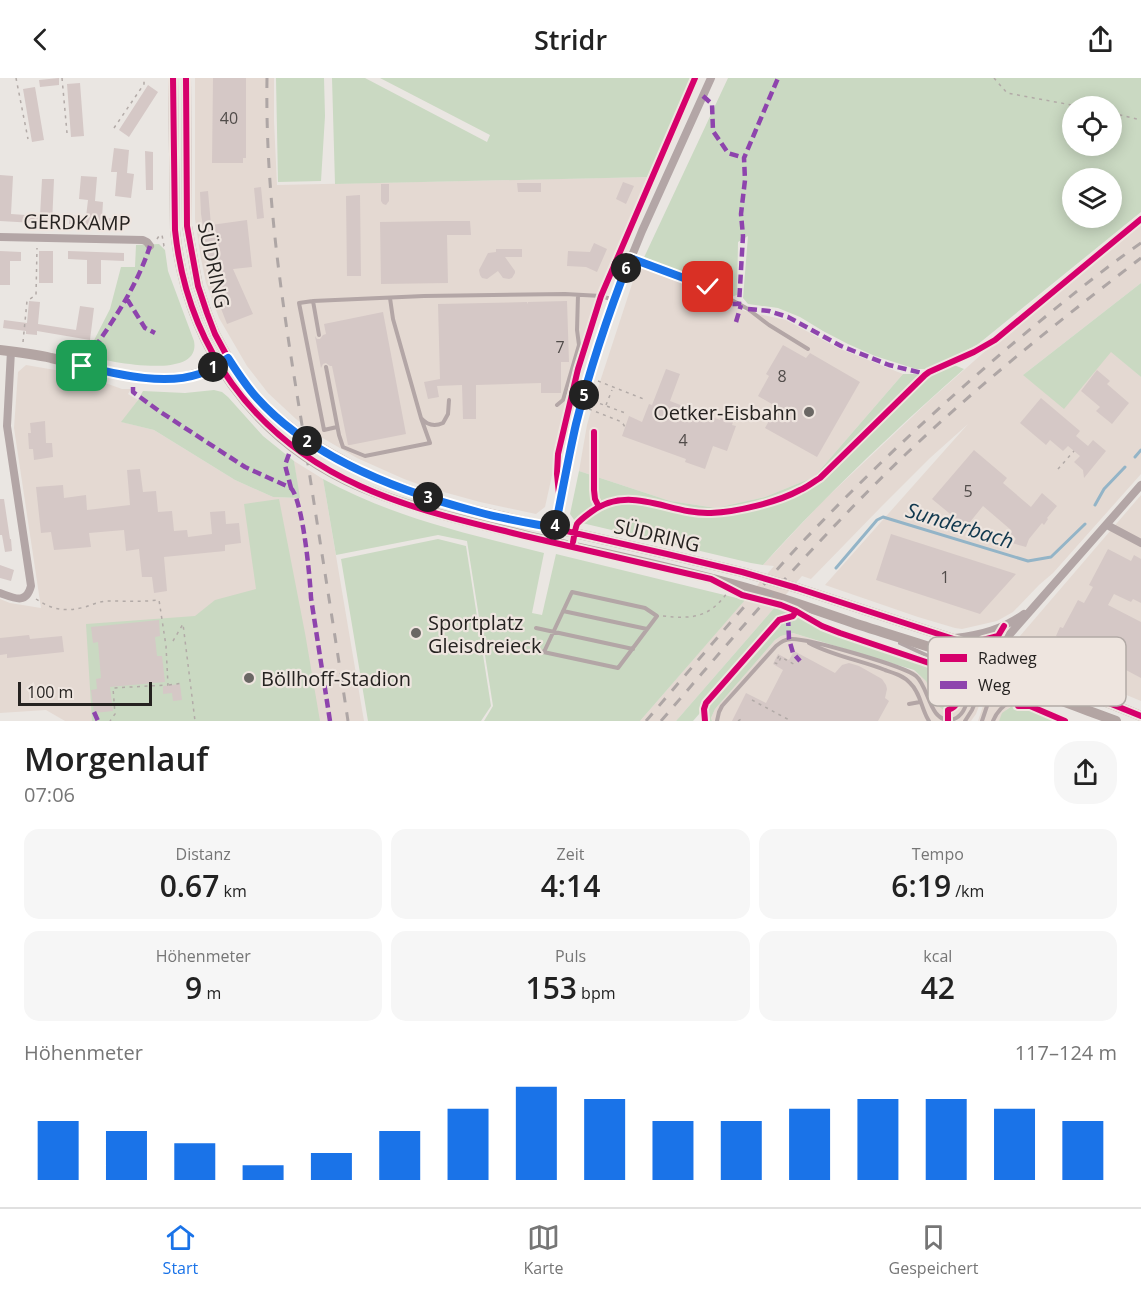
<!DOCTYPE html>
<html lang="de">
<head>
<meta charset="utf-8">
<style>
  :root { --surface:#fff; --page:#f6f6f6; --text:#222; --muted:#767676; --line:#e0e0e0; --accent:#1a73e8 }
  body { margin:0; font-family:"Open Sans",sans-serif; background:var(--page); color:var(--text); height:100vh; display:flex; flex-direction:column; font-size:22px; white-space:nowrap }
  * { box-sizing:border-box; margin:0 }
  p { font-size:20px; color:var(--muted) }
  .icon { flex:none; width:33px; height:33px; fill:none; stroke:currentColor; stroke-width:2; stroke-linecap:round; stroke-linejoin:round }
  .map { position:relative; height:643px; overflow:hidden }
  .sheet { display:flex; flex-direction:column; background:var(--surface); flex:1 }
  .sheet>* { flex:none }
  .buttons { position:absolute; left:1062px; top:18px; display:grid; gap:12px }
  .buttons a { display:grid; place-items:center; width:60px; height:60px; border-radius:50%; background:var(--surface); box-shadow:0 3px 15px #0003; font-size:30px }
  .scale { position:absolute; left:18px; bottom:15px; width:134px; box-sizing:border-box; padding-left:6px; border:3px solid #252220; border-top:0; font-size:16px; line-height:21px; white-space:nowrap; color:#252220; -webkit-text-stroke:4px #eee5df; paint-order:stroke }
  .pin { position:absolute; display:grid; place-items:center; width:51px; height:51px; color:#fff; margin:-26px; border-radius:12px; box-shadow:0 3px 9px #0006 }
  .km { position:absolute; width:30px; height:30px; margin:-15px; border-radius:50%; background:#222; color:#fff; font-size:16px; line-height:30px; text-align:center }
  .round { display:grid; place-items:center; flex:none; width:63px; height:63px; border-radius:24px; background:var(--page) }
  .summary { display:flex; align-items:center; justify-content:space-between; height:102px; padding:0 24px }
  h1 { font-size:33px; font-weight:600; line-height:45px }
  .figures { display:grid; grid-template-columns:repeat(3,1fr); gap:9px; height:102px; padding:6px 24px }
  .figures div { display:grid; align-content:center; border-radius:15px; background:var(--page); text-align:center }
  .figures b { font-size:30px; font-weight:600 }
  .figures small { font-size:16px; font-weight:400 }
  .figures p { font-size:16px }
  .chart { height:168px; padding:12px 24px }
  .chart p { display:flex; justify-content:space-between }
  .chart svg { width:100%; height:108px; margin-top:6px; stroke:var(--accent); stroke-width:6 }
  header { display:flex; justify-content:space-between; align-items:center; height:78px; padding:0 24px; background:var(--surface); font-size:27px; font-weight:600 }
  .menu { display:flex; justify-content:space-around; align-items:center; height:84px; border-top:2px solid var(--line); background:var(--surface); font-size:16px; color:var(--muted) }
  .menu a { display:grid; justify-items:center; gap:3px }
  .menu .active { color:var(--accent) }
  .map>svg:first-child { display:block }
  .built { fill:#e4d9d2 }
  .green { fill:#cad9c2; fill-rule:evenodd }
  .lines { fill:none; stroke-linecap:round; stroke-linejoin:round }
  .stream { stroke:#93b4c7; stroke-width:3 }
  .building { fill:#d5c8c6 }
  .path { stroke:#b2aaa7; stroke-width:1.5; stroke-dasharray:3 4.5; stroke-linecap:butt }
  .lane { stroke:#b3a6a6; stroke-width:4 }
  .street { stroke:#b3a6a6; stroke-width:8 }
  .secondary { stroke:#b3a5a3; stroke-width:10 }
  .rail { stroke:#aea6a5; stroke-width:3; stroke-dasharray:10 10; stroke-linecap:butt }
  .quiet { stroke:#8e44ad; stroke-width:4.5; stroke-dasharray:9 4.5; stroke-linecap:butt }
  .cycleway-casing { stroke:#eee5df; stroke-width:10 }
  .cycleway { stroke:#d6006c; stroke-width:6 }
  .route-casing { stroke:#fff; stroke-width:12 }
  .route { stroke:#1a73e8; stroke-width:8 }
  .poi-dot { fill:#6a6764; stroke:#eee5df; stroke-width:2 }
  .labels { text-anchor:middle; dominant-baseline:central; stroke-width:4.5; stroke-linejoin:round; paint-order:stroke }
  .number-label { font-size:16px; fill:#514c4a }
  .street-label { font-size:20px; fill:#252220; stroke:#eee5df }
  .poi-label { font-size:20px; fill:#252220; stroke:#eee5df; text-anchor:start }
  .water-label { font-size:21px; font-style:italic; fill:#10384e; stroke:#eee5df }
  .key { fill:#eee5df; stroke:#b2aaa6; stroke-width:1.5 }
  .key-label { font-size:16px; fill:#252220 }
</style>
</head>
<body>
<header><svg class="icon" aria-label="back" viewBox="0 0 24 24"><path d="M15 5l-7 7 7 7"/></svg>Stridr<svg class="icon" aria-label="share" viewBox="0 0 24 24"><path d="M12 15V3M7 8l5-5 5 5M5 13v7h14v-7"/></svg></header>
<div class="map">
<svg width="1141" height="643" viewBox="0 0 1141 643">
  <rect width="100%" height="100%" fill="#eae6e2"/>
  <path class="built" d="M195 0H274V43L277 107 650 99 602 208 575 294 545 429 536 436 480 424 429 410 404 401 357 380 314 355 296 341 268 315 247 288 219 240 206 205 201 181 195 141Z
    M1141 143V205L1023 297 1111 273 1141 299V396L1053 495 1039 507 1013 534 997 543 962 551 955 550 918 539 825 507 968 346 930 380 881 429 811 501 802 498 676 643H640L774 488 763 487 822 424 930 322 1017 245Z
    M640 188 724 221 745 233 786 242 838 270 903 296 814 399 765 419 716 430 670 423 579 393 587 347 594 322 634 200Z
    M26 287 61 293 83 300 86 298 122 311H131L128 316 138 322 122 344 154 352 235 402 273 419 299 420 294 383 323 401 364 643H65L46 632 0 635V521L10 525 41 530 14 350 18 294Z
    M1141 417V623L1025 575 1019 567 1020 558Z
    M793 555 914 593 927 603 934 620 945 630 956 623 957 616 955 609 968 601 986 609 976 636 971 643H712L711 640 715 631 775 562 781 558Z
    M989 610 1009 617 1012 628 1007 631 999 643H978Z"/>
  <path class="green" d="M276 0H324L325 38 321 103 278 104Z
    M332 0H365L487 64 490 57 380 0H694L650 99 335 106Z
    M728 0H1141V134L977 267 928 291H916L875 278 848 266 823 253 800 239 778 230 748 226 743 220 748 158 738 164 737 217 724 221 640 188ZM1072 28H1112V68H1072ZM1072 100H1112V140H1072Z
    M159 166 165 172 168 193 194 263C202 304 107 283 86 278L110 231 121 189H135L136 167Z
    M1141 205V299L1111 274 1064 331 1023 297Z
    M954 287 964 291C894 353 825 418 763 487L751 485 582 445 575 443 570 436 579 393 670 423 716 430 765 419 814 399 903 296H931Z
    M214 312 222 314 228 319 263 358 294 383 300 420 273 419 235 402 154 352 121 344 138 322 143 313 185 315Z
    M323 401C392 439 468 456 544 475L532 535 542 537 556 476 745 522 640 643H484L493 628 467 463 438 457 336 477Z
    M279 421 305 555 320 643H92L86 546 195 538 215 522 256 511 244 426Z
    M438 461 466 468 491 628 481 643H368L341 481Z
    M775 529 789 533 787 536 777 540 771 547 717 609 700 629V634L780 543 795 540 798 536C842 565 895 572 942 593 953 602 960 613 954 627L945 630 944 632 938 628 926 603 914 592 793 555 781 558 775 562 715 631 711 640 712 643H702L700 635 693 643H676Z
    M1012 628 1014 632C1030 625 1045 636 1059 643H999L1002 635Z"/>
  <g class="lines">
    <path class="stream" d="M1135 379 1141 372
      M1095 427 1104 411 1125 389
      M836 490 877 442 883 439 1028 483 1051 479 1085 446"/>
  </g>
  <path class="building" d="M59 0V7L40 9 39 2Z
    M213 0H246V80H243V85H212Z
    M80 5 84 58 71 59 67 6Z
    M148 7 158 14 129 59 119 52Z
    M35 9 44 62 32 64 23 11Z
    M114 70 129 72 127 95 134 96 131 120 115 118 117 94H111Z
    M145 73 153 74V112H146Z
    M0 97 13 98 11 136 40 138 42 101H54L52 146 0 143Z
    M81 98 97 99 95 123 103 124 102 140 127 141V149L69 146 70 137 86 139 88 122 79 121Z
    M623 104 634 108 626 126 616 121Z
    M517 105H541V114H518Z
    M381 106H389V123L386 127 383 126 381 123Z
    M261 109 264 140 257 141 254 110Z
    M208 113 211 147 247 142 252 189 233 191 253 236 227 246 213 210 201 136 200 114Z
    M360 117 361 198H347L346 118Z
    M446 143H470L471 157H447L448 205 381 206 380 144Z
    M594 165 607 171 597 194 586 189 567 188 568 173 590 174Z
    M496 171H522V179H505L515 193V195L512 200 509 201 503 200 498 193 487 201 482 200 480 197 479 192 488 175 496 174Z
    M0 173 21 174V183H10V207H0Z
    M39 173H53V205H39Z
    M68 173 124 175V183L101 182V206H87V182L68 181Z
    M29 223 40 224 38 246 76 252 80 228 94 230 90 262 37 253V257L26 256V253L3 250 4 242 27 245Z
    M567 223 569 284H561V315H541V305L476 307V341H463L462 307 437 308 439 319 428 321 424 304 440 301 438 226 527 224 528 226V224Z
    M383 234 406 356 350 367H348L332 288H330L326 285 323 286 321 290 315 258 317 261H320L323 257 326 256 324 246Z
    M783 267 806 280 810 275 860 304 817 379 765 350 777 329 758 318 769 298 766 296Z
    M666 291 680 296 670 323 720 342 721 340 733 344 732 347 736 348 727 373 713 368 705 391 685 384 686 381 622 358 629 338 642 344 649 326 652 327Z
    M1097 292 1110 303 1107 306 1129 325 1112 346 1096 333 1100 329 1081 313Z
    M1041 320 1080 353 1076 358 1088 368 1093 362 1106 373 1084 400 1083 392 1074 384 1080 378 1068 368 1063 373 1050 362 1046 367 1020 345Z
    M45 343 46 365H52L53 379 34 382 33 371H29L28 355H31L30 345Z
    M974 372 1007 400 1003 405 1031 429 1042 415 1057 428 1047 440 1048 441 1044 447 1042 445 1029 461 1026 469 1012 465 1016 461 1009 454 1011 452 983 428 966 449 932 421Z
    M140 391 143 414 156 413 158 434 172 433 174 453 187 452 188 459 212 456 210 434 225 433 226 446 239 445 241 465 225 467V473L164 479 167 513 154 515 152 499H142L139 471 126 473 124 452 89 455 91 469 54 472 51 454 41 455 36 409 63 407 64 420 86 417 87 432 130 427 127 392Z
    M0 421H4L10 461H11L12 473 5 474 2 457H0Z
    M891 456 1016 496 980 536 876 502Z
    M1108 471 1131 483 1134 477 1141 481V525L1133 521 1131 524 1114 516 1108 527 1141 544V600L1066 560 1065 563 1056 558 1060 549 1063 550 1078 522 1084 525 1093 509 1089 507Z
    M0 487 14 492 11 503 0 500Z
    M159 542 160 558 155 559 157 578H162L165 604 110 609 113 633 94 635 91 612 97 611 96 601 101 600 98 564 93 565 91 549Z
    M29 557 30 561 62 558 64 574 7 580V576L0 577V560Z
    M794 573 835 595 842 587 849 585 859 588 882 601 886 607 887 611 885 620 889 623 878 643H732L746 615 766 625 783 592 773 586 778 576 789 582Z
    M180 606 182 622 173 623 172 615 163 616V608Z"/>
  <g class="lines">
    <path class="path" d="M16 0 28 61
      M62 0 67 55
      M994 0 1007 15 1077 28
      M1112 35 1141 42
      M114 50 144 6V0
      M157 161 159 158 162 157 164 168H167
      M23 264 27 223 36 217 37 170
      M598 303 646 322
      M593 323 628 336
      M606 327 612 312
      M589 331 622 344 625 349
      M1058 391 1074 373
      M599 429C634 412 671 432 707 435 719 436 732 432 743 430 774 423 793 417 820 400L925 297 929 294 974 274 995 262 1141 141
      M36 521C52 532 66 534 85 529 92 527 100 523 108 523 125 523 142 524 159 522L166 568 168 607 113 610 115 636 110 643
      M663 538C692 541 709 540 727 515
      M173 563 183 546 195 643
      M1016 565 1034 566 1047 562
      M779 578 775 585 778 586 781 579 797 588
      M169 607 183 605
      M752 622 791 643
      M738 643 743 640"/>
    <path class="lane" d="M631 180 708 209 748 231 769 247 808 271
      M390 220 393 241 421 340C427 347 434 349 443 345L448 336 449 322
      M313 223 299 225 324 352 337 349
      M319 257 313 223 424 218 565 216 601 218 614 222
      M326 289 339 357 343 369 365 378 430 365 421 340
      M557 327 563 322 579 267 577 252 578 217
      M563 533 647 551
      M536 550 633 571
      M809 565C833 578 860 582 885 592 894 595 904 598 910 605 921 615 921 631 929 643
      M900 565 954 590C962 598 967 606 967 617
      M534 572 618 590 657 538 645 530 572 514 544 574
      M909 626 920 624
      M717 643 719 634 722 628 776 568C781 564 785 561 792 561 810 561 904 588 916 598 929 609 929 643 950 642 966 640 967 621 972 609 975 602 981 597 987 592
      M965 643 972 632 988 593
      M982 643 997 598
      M993 643C1001 623 1018 620 1039 618"/>
    <path class="street" d="M0 159 143 162 147 164 150 168
      M1107 447 1141 465
      M552 464 576 347 597 272 614 222 642 153 711 0
      M0 515C14 520 26 527 31 508L7 348 11 273
      M955 560C981 557 1003 551 1024 536
      M998 596C999 581 1002 569 1010 556L1141 407"/>
    <path class="secondary" d="M173 0 175 152C187 268 253 362 361 409 413 431 469 444 524 457 602 476 683 491 760 514 791 523 821 534 851 544 889 557 927 567 964 581 984 589 1002 599 1021 607 1052 620 1084 631 1116 643
      M186 0 187 148 198 208 207 235 215 256 228 280 246 307 273 336 307 362 365 395 395 407 452 427 667 476 742 494 797 510 966 565 1032 594 1141 638
      M0 272C17 274 34 276 51 280 105 291 172 318 223 283"/>
    <path class="rail" d="M267 0C265 118 283 231 302 347 317 446 333 544 348 643
      M646 643C694 587 742 530 792 475 862 400 938 329 1016 263 1057 229 1098 195 1141 165
      M661 643C740 551 819 459 907 375 981 305 1060 242 1141 180"/>
    <path class="quiet" d="M703 18 712 26 713 53 728 75 744 80
      M127 221 145 250 155 255
      M694 230 697 226H739L743 158 741 136 745 102 744 80 778 0
      M748 231 769 233 788 239 841 268 889 287 922 295 925 297
      M736 244 741 227
      M87 281C112 244 136 211 150 168
      M133 309V314L159 333 245 389 291 410C303 423 310 500 311 520L330 643
      M289 376 285 387 291 410
      M788 539 789 561 793 575 800 583
      M966 598 1014 616
      M94 634 98 643"/>
    <g class="cycleway-casing">
      <path id="cycleway" d="M173 0 175 152C187 268 253 360 360 408 412 432 469 444 525 458 587 472 649 487 711 501L742 517 781 527 796 533 822 548 840 555 935 587C938 589 942 590 945 592 958 600 968 625 948 632V643
        M186 0 187 148 198 208 207 235 215 256 228 280 246 307 273 336 307 362 365 395 395 407 452 427 667 476 742 494 797 510 966 565 1032 594 1141 638
        M85 296 103 293 129 298 171 300 195 297 218 286
        M594 354V412L595 421 599 429
        M560 426 557 396 558 376 578 291 601 218 695 0
        M573 464C574 459 575 451 577 446 580 442 587 437 591 434 630 405 670 437 711 435 737 434 778 424 800 412 807 409 813 404 820 400L925 297 929 294 974 274 995 262 1141 141
        M1028 579 1014 616 1018 628H1030L1065 643
        M956 604 966 598 975 576 983 562 998 558 1004 548
        M705 643 704 631 706 625 779 542 793 538 796 533"/>
    </g>
    <use href="#cycleway" class="cycleway"/>
  </g>
  <g class="lines">
    <g class="route-casing">
      <path id="route" d="M82 288C117 296 164 308 199 296 209 292 219 286 228 280 237 294 246 308 257 320 312 381 401 414 478 434 503 441 529 445 555 450 562 416 568 381 576 346 590 290 609 234 630 180L708 209"/>
    </g>
    <use href="#route" class="route"/>
  </g>
  <g class="poi-dot">
    <circle cx="809" cy="334" r="6"/>
    <circle cx="416" cy="555" r="6"/>
    <circle cx="249" cy="600" r="6"/>
  </g>
  <g class="labels">
    <g class="number-label">
      <text x="229" y="40">40</text>
      <text x="560" y="269">7</text>
      <text x="782" y="298">8</text>
      <text x="683" y="362">4</text>
      <text x="968" y="413">5</text>
      <text x="945" y="499">1</text>
    </g>
    <g class="street-label">
      <text transform="translate(77 144) rotate(1)">GERDKAMP</text>
      <text transform="translate(214 187) rotate(78)">SÜDRING</text>
      <text transform="translate(657 457) rotate(13)">SÜDRING</text>
    </g>
    <g class="poi-label">
      <text x="797" y="334" text-anchor="end">Oetker-Eisbahn</text>
      <text x="428" y="544">Sportplatz<tspan x="428" dy="23">Gleisdreieck</tspan></text>
      <text x="261" y="600">Böllhoff-Stadion</text>
    </g>
    <g class="water-label">
      <text transform="translate(960 447) rotate(17)">Sunderbach</text>
    </g>
  </g>
  <rect x="928" y="559" width="198" height="69" rx="9" class="key"/>
  <rect x="940" y="576" width="27" height="8" fill="#d6006c"/>
  <rect x="940" y="603" width="27" height="8" fill="#8e44ad"/>
  <g class="key-label">
    <text x="978" y="586">Radweg</text>
    <text x="978" y="613">Weg</text>
  </g>
</svg>
<div class="buttons">
<a><svg class="icon" aria-label="locate" viewBox="0 0 24 24"><circle cx="12" cy="12" r="6"/><path d="M12 2v4M12 18v4M2 12h4M18 12h4"/></svg></a>
<a><svg class="icon" aria-label="layers" viewBox="0 0 24 24"><path d="M12 4l9 5-9 5-9-5zM3 14l9 5 9-5"/></svg></a>
</div>
<div class="scale">100 m</div>
<div class="pin" style="left:82px;top:288px;background:#1e9e55"><svg class="icon" aria-label="arrive" viewBox="0 0 24 24"><path d="M6 21V4h12l-3 4 3 4H6"/></svg></div>
<div class="pin" style="left:708px;top:209px;background:#d93025"><svg class="icon" aria-label="check" viewBox="0 0 24 24"><path d="M5 12l5 5 9-10"/></svg></div>
<b class="km" style="left:213px;top:289px">1</b>
<b class="km" style="left:307px;top:363px">2</b>
<b class="km" style="left:428px;top:419px">3</b>
<b class="km" style="left:555px;top:447px">4</b>
<b class="km" style="left:584px;top:317px">5</b>
<b class="km" style="left:626px;top:190px">6</b>
</div>
<section class="sheet">
<div class="summary"><div><h1>Morgenlauf</h1><p>07:06</p></div><a class="round"><svg class="icon" aria-label="share" viewBox="0 0 24 24"><path d="M12 15V3M7 8l5-5 5 5M5 13v7h14v-7"/></svg></a></div>
<div class="figures">
<div><p>Distanz</p><b>0.67<small> km</small></b></div>
<div><p>Zeit</p><b>4:14</b></div>
<div><p>Tempo</p><b>6:19<small> /km</small></b></div>
</div>
<div class="figures">
<div><p>Höhenmeter</p><b>9<small> m</small></b></div>
<div><p>Puls</p><b>153<small> bpm</small></b></div>
<div><p>kcal</p><b>42</b></div>
</div>
<div class="chart"><p><span>Höhenmeter</span>117–124 m</p>
<svg viewBox="0 0 160 44" preserveAspectRatio="none"><path d="M5 44V20M15 44V24M25 44V29M35 44V38M45 44V33M55 44V24M65 44V15M75 44V6M85 44V11M95 44V20M105 44V20M115 44V15M125 44V11M135 44V11M145 44V15M155 44V20"/></svg>
</div>
</section>
<nav class="menu">
<a class="active"><svg class="icon" aria-label="home" viewBox="0 0 24 24"><path d="M3 11l9-7 9 7M6 9v11h12V9"/></svg>Start</a>
<a><svg class="icon" aria-label="map" viewBox="0 0 24 24"><path d="M3 6l6-2 6 2 6-2v14l-6 2-6-2-6 2zM9 4v14M15 6v14"/></svg>Karte</a>
<a><svg class="icon" aria-label="saved" viewBox="0 0 24 24"><path d="M7 4h10v16l-5-4-5 4z"/></svg>Gespeichert</a>
</nav>
</body>
</html>
